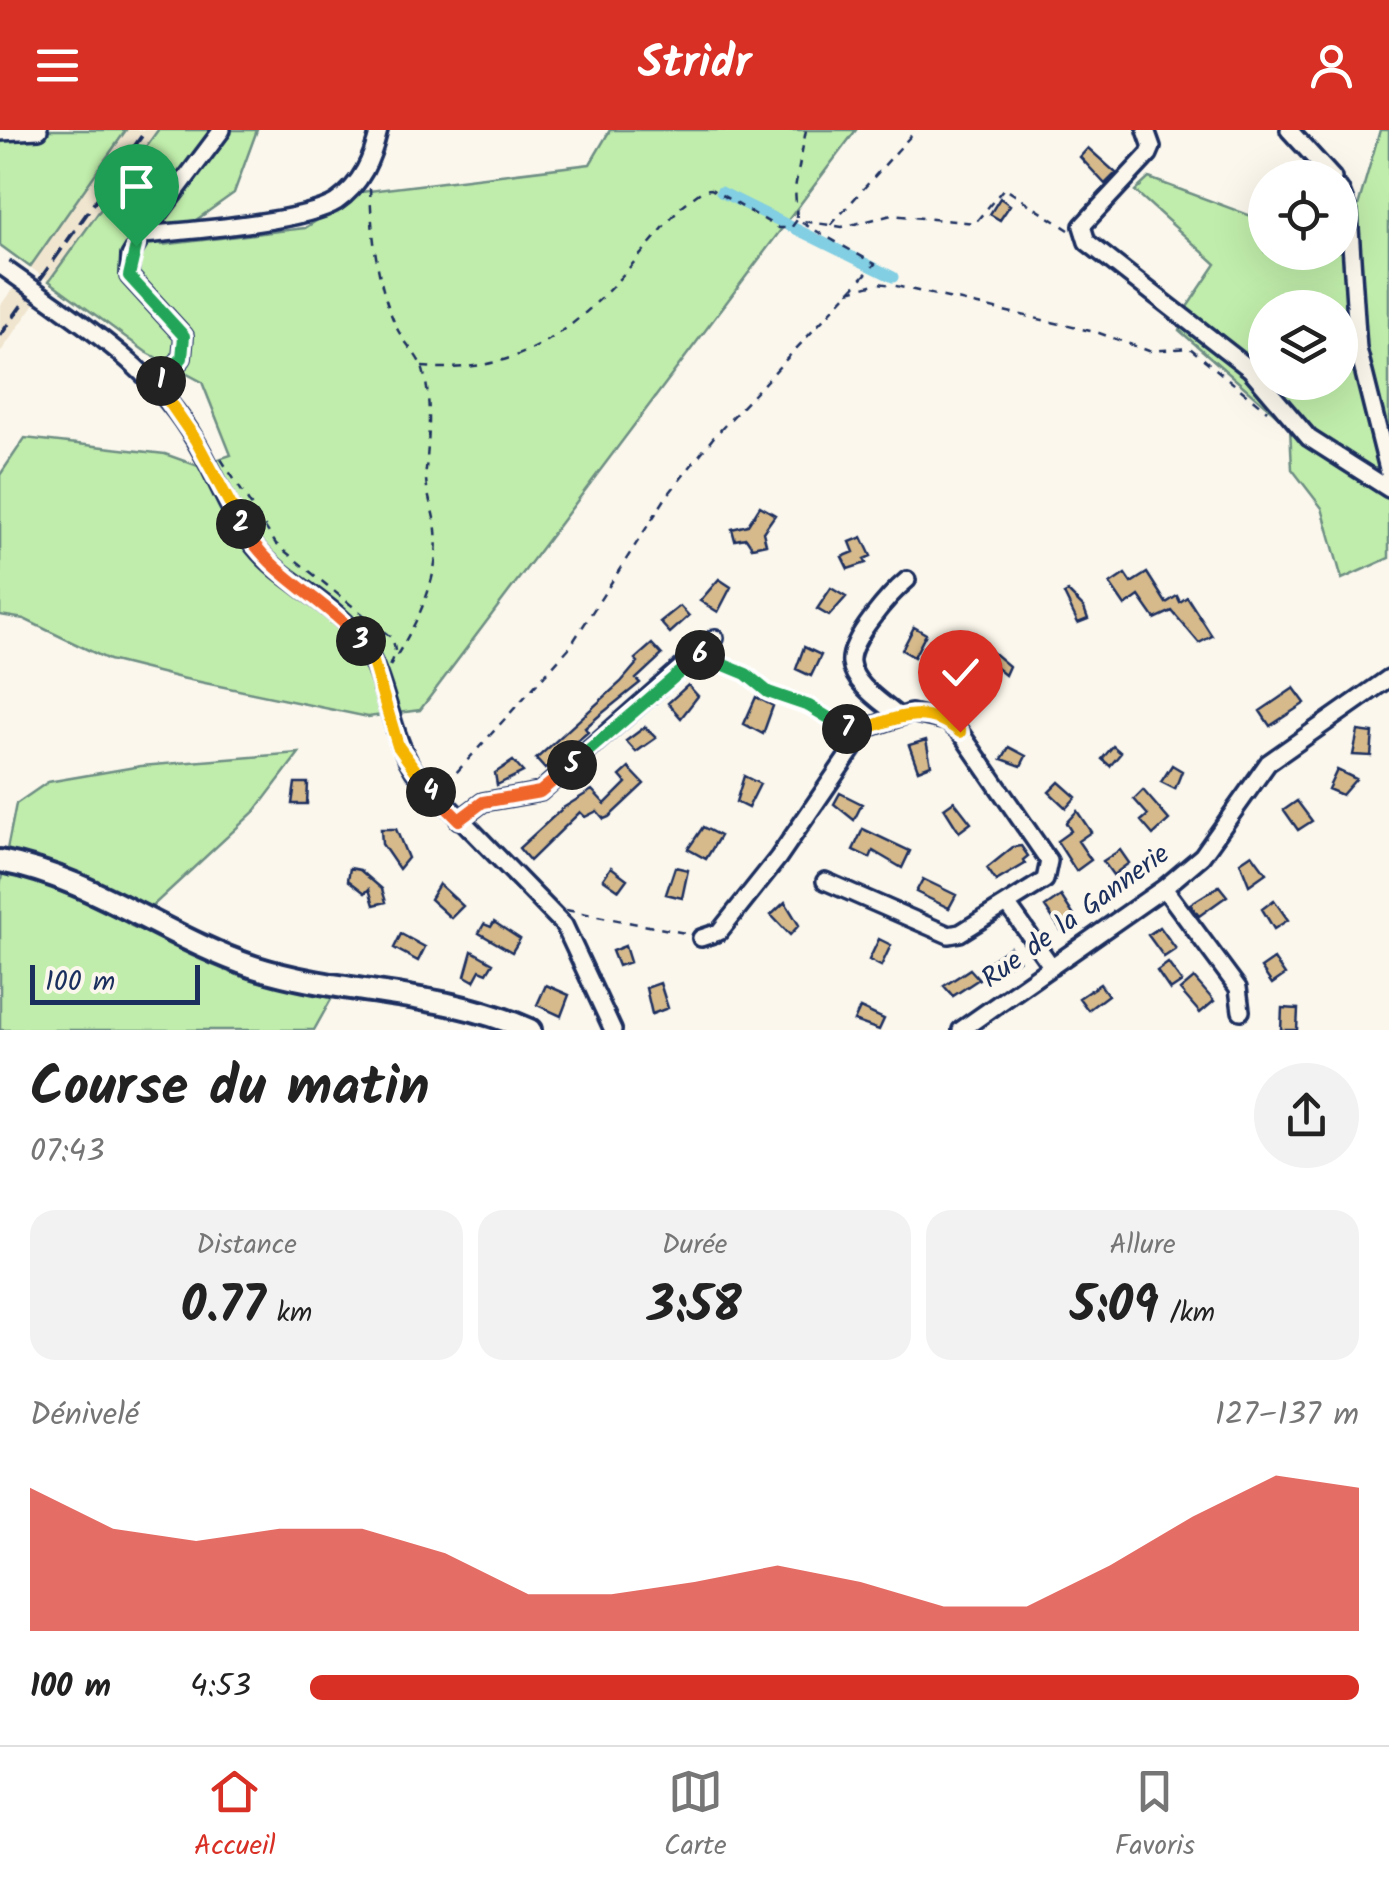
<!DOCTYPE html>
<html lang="fr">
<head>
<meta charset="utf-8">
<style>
  :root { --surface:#fff; --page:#f2f2f2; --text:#222; --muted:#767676; --line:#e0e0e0; --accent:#d93025 }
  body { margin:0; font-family:Kalam,sans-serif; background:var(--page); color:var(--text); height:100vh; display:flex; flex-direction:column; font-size:38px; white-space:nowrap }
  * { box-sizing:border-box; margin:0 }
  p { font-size:32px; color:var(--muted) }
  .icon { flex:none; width:55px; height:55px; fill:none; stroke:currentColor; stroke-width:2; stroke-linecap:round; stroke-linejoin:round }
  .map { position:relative; height:900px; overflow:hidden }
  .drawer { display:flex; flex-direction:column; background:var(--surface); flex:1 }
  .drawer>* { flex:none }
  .buttons { position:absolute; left:1248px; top:30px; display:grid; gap:20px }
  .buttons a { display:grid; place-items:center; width:110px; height:110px; border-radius:50%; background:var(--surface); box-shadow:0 10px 40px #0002; font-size:50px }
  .scale { position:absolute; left:30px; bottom:25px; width:170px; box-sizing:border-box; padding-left:10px; border:5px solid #1b2f5e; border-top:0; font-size:28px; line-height:35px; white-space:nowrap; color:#1b2f5e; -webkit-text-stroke:8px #fbf7ec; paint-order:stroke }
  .pin { position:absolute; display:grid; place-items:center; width:85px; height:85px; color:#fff; margin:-102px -42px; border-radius:50% 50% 50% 0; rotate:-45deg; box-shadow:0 0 10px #0007 }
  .pin .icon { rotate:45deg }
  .km { position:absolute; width:50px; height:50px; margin:-25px; border-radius:50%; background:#222; color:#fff; font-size:28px; line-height:50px; text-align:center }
  .round { display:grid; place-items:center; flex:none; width:105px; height:105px; border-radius:52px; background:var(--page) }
  .head { display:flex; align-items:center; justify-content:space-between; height:170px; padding:0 30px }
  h1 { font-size:55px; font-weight:700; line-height:75px }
  .figures { display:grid; grid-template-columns:repeat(3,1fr); gap:15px; height:170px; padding:10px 30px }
  .figures div { display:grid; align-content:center; border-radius:25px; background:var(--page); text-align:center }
  .figures b { font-size:50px; font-weight:700 }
  .figures small { font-size:28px; font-weight:400 }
  .figures p { font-size:28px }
  .chart { height:280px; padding:20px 30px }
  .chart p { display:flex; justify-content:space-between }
  .chart svg { width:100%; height:180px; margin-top:10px; fill:var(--accent); opacity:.7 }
  ul { padding:0 30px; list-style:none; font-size:32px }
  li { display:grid; grid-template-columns:160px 120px 1fr; align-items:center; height:75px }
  li i { height:25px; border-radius:12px; background:var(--accent) }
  header { display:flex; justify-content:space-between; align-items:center; height:130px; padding:0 30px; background:var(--accent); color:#fff; font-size:45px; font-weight:700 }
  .tabs { display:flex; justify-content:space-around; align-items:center; height:140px; border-top:2px solid var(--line); background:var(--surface); font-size:28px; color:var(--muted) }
  .tabs a { display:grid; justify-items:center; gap:5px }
  .tabs .active { color:var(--accent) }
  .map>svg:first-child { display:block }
  .built { fill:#f0e5cf }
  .green { fill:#c0edab; stroke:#6e8e84; stroke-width:2.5; fill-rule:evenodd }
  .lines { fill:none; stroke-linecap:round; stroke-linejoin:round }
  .canal { stroke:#82cee2; stroke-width:11 }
  .building { fill:#d6ba8b; stroke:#1b2f5e; stroke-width:2.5 }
  .minor-casing { stroke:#1b2f5e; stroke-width:22 }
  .major-casing { stroke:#1b2f5e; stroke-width:28 }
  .path { stroke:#1b2f5e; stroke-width:2.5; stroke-dasharray:8 8; stroke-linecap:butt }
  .minor { stroke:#fbf7ec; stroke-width:15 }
  .major { stroke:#fbf7ec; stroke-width:20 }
  .rail { stroke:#1b2f5e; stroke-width:4; stroke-dasharray:15 8; stroke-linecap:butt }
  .minor-bridge-casing { stroke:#1b2f5e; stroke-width:22; stroke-linecap:butt }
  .minor-bridge { stroke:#fbf7ec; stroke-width:15 }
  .split-1-casing { stroke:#fff; stroke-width:20 }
  .split-2-casing { stroke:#fff; stroke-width:20 }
  .split-3-casing { stroke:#fff; stroke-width:20 }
  .split-4-casing { stroke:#fff; stroke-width:20 }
  .split-5-casing { stroke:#fff; stroke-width:20 }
  .split-6-casing { stroke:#fff; stroke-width:20 }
  .split-7-casing { stroke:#fff; stroke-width:20 }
  .split-8-casing { stroke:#fff; stroke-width:20 }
  .split-1 { stroke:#22a559; stroke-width:12 }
  .split-2 { stroke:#f5b400; stroke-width:12 }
  .split-3 { stroke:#f0652b; stroke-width:12 }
  .split-4 { stroke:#f5b400; stroke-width:12 }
  .split-5 { stroke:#f0652b; stroke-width:12 }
  .split-6 { stroke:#22a559; stroke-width:12 }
  .split-7 { stroke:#22a559; stroke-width:12 }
  .split-8 { stroke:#f5b400; stroke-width:12 }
  .labels { text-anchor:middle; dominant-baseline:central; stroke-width:8; stroke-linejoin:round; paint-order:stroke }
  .street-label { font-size:28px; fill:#1b2f5e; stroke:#fbf7ec }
</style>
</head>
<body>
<header><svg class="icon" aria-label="menu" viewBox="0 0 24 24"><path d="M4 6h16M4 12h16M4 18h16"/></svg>Stridr<svg class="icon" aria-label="person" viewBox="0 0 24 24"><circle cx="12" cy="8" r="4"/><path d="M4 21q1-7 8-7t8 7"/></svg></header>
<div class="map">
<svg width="1389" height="900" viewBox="0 0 1389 900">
  <rect width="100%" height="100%" fill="#fbf7ec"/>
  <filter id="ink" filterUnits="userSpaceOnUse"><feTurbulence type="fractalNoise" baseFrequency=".01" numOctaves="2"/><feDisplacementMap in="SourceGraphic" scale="20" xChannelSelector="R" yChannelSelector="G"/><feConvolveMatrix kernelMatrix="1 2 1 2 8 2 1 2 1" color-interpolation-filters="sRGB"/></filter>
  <g filter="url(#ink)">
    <path class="built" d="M126 0H158L49 151 30 137Z
      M14 157 36 172 0 223V176Z"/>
    <path class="green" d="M0 0H126L30 137 0 115Z
      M158 0H257L234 63 161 115 305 98 361 62 590 34 610 0H856L420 580 368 587 181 548 109 530 24 489 0 485V345L25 308 165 324 198 336 231 325 202 252 146 222 49 151Z
      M1380 0H1389V428L1342 449 1322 378 1292 339 1290 297 1179 200 1187 177 1216 134 1135 61 1149 48 1265 91V122L1345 121ZM1265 178H1340V252H1265Z
      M299 623 256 680 131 796 216 834 333 866 314 900H0V755L16 674 48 652 141 636Z"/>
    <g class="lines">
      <path class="canal" d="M721 62 893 147"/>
    </g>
    <path class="building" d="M1088 18 1116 43 1105 54 1080 27Z
      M1000 68 1010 75 1000 90 990 84Z
      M760 376 775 385 763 402 766 414 752 417 746 408 735 410 732 399 748 395Z
      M862 407 871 426 864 429 866 433 848 439 842 427 854 422 850 412Z
      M1147 443 1166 473 1177 466 1180 472 1187 467 1212 506 1199 513 1172 481 1155 489 1139 466 1125 476 1110 454 1125 444 1131 453Z
      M719 449 731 457 718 482 700 471Z
      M831 458 846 467 829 486 817 479Z
      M1068 462 1084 478 1088 489 1078 493 1064 464Z
      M680 476 689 486 670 503 660 492Z
      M914 497 926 504 914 527 902 520Z
      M652 514 662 525 636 549 640 553 600 585 585 598 588 602 545 639 536 629 621 552 638 532 635 529Z
      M984 515 1009 536 1005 545 978 523Z
      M804 517 821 525 811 546 796 539Z
      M958 535 986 549 977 566 951 549Z
      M688 555 698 566 681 588 668 573Z
      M1294 558 1305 573 1270 596 1260 581Z
      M756 567 773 576 763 604 744 594Z
      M645 597 656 608 636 622 626 611Z
      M1358 601 1373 603 1371 626 1353 625Z
      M926 610 931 635 918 640 909 615Z
      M1113 616 1121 623 1110 636 1102 629Z
      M1009 617 1026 626 1021 636 1002 629Z
      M513 631 523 642 497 655 495 643Z
      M1172 635 1182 641 1175 659 1161 652Z
      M629 638 644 654 609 687 604 689 597 681 585 687 580 682 530 731 519 718 563 678 592 660 605 674 626 653 620 646Z
      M1337 640 1356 649 1342 665 1328 659Z
      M744 646 760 654 748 678 736 672Z
      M1059 652 1076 667 1066 678 1049 662Z
      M295 653H308L307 674H292Z
      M1143 660 1169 690 1153 705 1141 691 1148 685 1134 669Z
      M840 663 862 674 854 690 834 674Z
      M954 671 971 693 959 702 944 678Z
      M1297 671 1312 691 1298 700 1284 680Z
      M1077 681 1091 702 1078 711 1091 730 1076 741 1057 711 1071 701 1066 693Z
      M703 697 720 706 706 729 688 719Z
      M381 699H396L408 728 399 739 382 714Z
      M863 699 910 721 902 738 873 721 870 728 853 720Z
      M1021 716 1028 726 1023 730 1025 734 996 751 987 738 1013 717Z
      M1120 720 1129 733 1113 745 1103 731Z
      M1252 724 1266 743 1249 755 1240 732Z
      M611 737 627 749 619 760 603 749Z
      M675 737 688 740 682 768 666 764Z
      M350 738 360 740 382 759 386 772 374 775 369 759 365 763 348 750Z
      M923 749 956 765 949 778 916 762Z
      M439 754 463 776 451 788 430 769Z
      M1219 756 1227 766 1199 786 1190 774Z
      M1061 766 1076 789 1061 800 1045 777Z
      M1274 770 1288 790 1274 799 1262 779Z
      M785 772 799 795 790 805 771 785Z
      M494 792 520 809 512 822 479 803 484 794 491 797Z
      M1160 797 1176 819 1164 827 1148 805Z
      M401 804 425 817 418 831 394 818Z
      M879 809 891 815 881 836 869 830Z
      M625 816 630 832 618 836 612 821Z
      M1010 817 1019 830 991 844 983 842 984 835Z
      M472 821 493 833 487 843 480 840 474 851 465 846Z
      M1274 829 1285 845 1272 854 1261 838Z
      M1168 833 1182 852 1170 860 1157 841Z
      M970 839 979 849 953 866 944 856Z
      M1194 848 1214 871 1200 883 1180 860Z
      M660 853 668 878 652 884 646 858Z
      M1100 854 1108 865 1088 880 1079 868Z
      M546 855 569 865 561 886 537 875Z
      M860 878 884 889 879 900 854 891Z
      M1282 878 1298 879 1297 900H1281Z"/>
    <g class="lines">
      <g class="minor-casing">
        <path id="minor" d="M1146 0 1152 17 1149 24 1082 96 1087 112 1250 239 1309 308 1389 359
          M1289 0 1333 48
          M0 2 39 0
          M1340 59 1349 83 1358 219 1389 343
          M143 105 222 0
          M59 177C114 216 161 252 195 310 216 344 230 387 255 417 285 454 337 473 363 514 388 553 389 601 414 641L564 795 613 900
          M157 255 182 228 184 206 129 146 130 126 143 105C185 101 305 92 336 72 362 54 372 29 379 0
          M897 585C882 572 854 555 851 533 848 511 891 463 907 450
          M459 690 483 672 540 662 715 508
          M1164 758 1238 858 1241 881
          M1008 775 1052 837
          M701 808 719 802 778 728 867 598 911 583 947 591 960 602 1049 731 1045 750 960 803 949 805 825 751
          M961 900 1164 758 1202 726 1268 633 1389 548"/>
      </g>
      <g class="major-casing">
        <path id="major" d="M0 731C93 748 166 808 254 837 345 866 442 860 530 900"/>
      </g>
      <path class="path" d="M370 58C372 105 376 150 395 194 401 210 418 224 423 240 432 271 429 308 426 339 424 358 434 381 436 400 441 448 416 496 390 536
        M831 95 916 0
        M849 161 879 153 892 155 1099 203 1149 221 1190 218 1267 281
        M422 237C553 248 605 164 682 76L703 60 711 59 779 98H791L797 90 842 97 892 85 975 93 1004 58 1069 100
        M221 329 276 414 393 509 395 521 389 537
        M709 529 852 601
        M446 654 569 518 667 366 713 308 875 134 797 90 795 58 806 0
        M566 780 690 804"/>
      <use href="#minor" class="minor"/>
      <use href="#major" class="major"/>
      <path class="rail" d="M0 206 146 0"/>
      <g class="minor-bridge-casing">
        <path id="minor-bridge" d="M4 138 59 177"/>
      </g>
      <use href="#minor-bridge" class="minor-bridge"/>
    </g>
  </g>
  <g class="lines" filter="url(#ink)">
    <g class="split-1-casing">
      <path id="split-1" d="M136 116 129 146 184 206 182 228 161 251"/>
    </g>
    <g class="split-2-casing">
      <path id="split-2" d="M161 251 157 254 195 309 241 394"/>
    </g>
    <g class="split-3-casing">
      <path id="split-3" d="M241 394C269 446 324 467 361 511"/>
    </g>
    <g class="split-4-casing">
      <path id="split-4" d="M361 511 373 532 398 616 431 662"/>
    </g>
    <g class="split-5-casing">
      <path id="split-5" d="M431 662 459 690 483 672 540 662 572 635"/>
    </g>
    <g class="split-6-casing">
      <path id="split-6" d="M572 635 700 525"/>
    </g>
    <g class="split-7-casing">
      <path id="split-7" d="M700 525 746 544 768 562 809 576 847 599"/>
    </g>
    <g class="split-8-casing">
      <path id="split-8" d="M847 599 856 602C894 589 925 572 960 602"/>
    </g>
    <use href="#split-1" class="split-1"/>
    <use href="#split-2" class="split-2"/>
    <use href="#split-3" class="split-3"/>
    <use href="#split-4" class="split-4"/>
    <use href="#split-5" class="split-5"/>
    <use href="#split-6" class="split-6"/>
    <use href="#split-7" class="split-7"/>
    <use href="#split-8" class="split-8"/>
  </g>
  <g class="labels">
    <g class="street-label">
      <text transform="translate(1076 787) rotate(-36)">Rue de la Gannerie</text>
    </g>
  </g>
</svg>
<div class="buttons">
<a><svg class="icon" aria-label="locate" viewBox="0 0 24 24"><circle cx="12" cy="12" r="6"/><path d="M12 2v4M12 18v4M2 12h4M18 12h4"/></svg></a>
<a><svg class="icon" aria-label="layers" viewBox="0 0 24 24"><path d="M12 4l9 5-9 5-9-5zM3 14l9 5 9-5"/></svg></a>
</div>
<div class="scale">100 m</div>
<div class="pin" style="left:136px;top:116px;background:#1e9e55"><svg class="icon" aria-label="arrive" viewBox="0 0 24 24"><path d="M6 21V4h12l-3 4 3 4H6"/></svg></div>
<div class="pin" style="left:960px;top:602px;background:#d93025"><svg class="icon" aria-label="check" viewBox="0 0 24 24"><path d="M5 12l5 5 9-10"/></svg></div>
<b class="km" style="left:161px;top:251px">1</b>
<b class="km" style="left:241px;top:394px">2</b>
<b class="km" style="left:361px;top:511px">3</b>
<b class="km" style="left:431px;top:662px">4</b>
<b class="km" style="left:572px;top:635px">5</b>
<b class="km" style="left:700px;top:525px">6</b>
<b class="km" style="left:847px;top:599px">7</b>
</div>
<section class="drawer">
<div class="head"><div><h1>Course du matin</h1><p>07:43</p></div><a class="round"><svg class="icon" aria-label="share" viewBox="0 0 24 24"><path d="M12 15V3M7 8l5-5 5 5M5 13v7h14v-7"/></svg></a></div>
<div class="figures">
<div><p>Distance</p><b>0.77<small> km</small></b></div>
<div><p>Durée</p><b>3:58</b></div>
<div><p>Allure</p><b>5:09<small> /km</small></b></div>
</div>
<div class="chart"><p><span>Dénivelé</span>127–137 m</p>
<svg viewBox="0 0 160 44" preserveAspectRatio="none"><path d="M0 44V9L10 19L20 22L30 19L40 19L50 25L60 35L70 35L80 32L90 28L100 32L110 38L120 38L130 28L140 16L150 6L160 9V44z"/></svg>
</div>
<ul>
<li><b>100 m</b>4:53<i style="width:100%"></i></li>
</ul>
</section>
<nav class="tabs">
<a class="active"><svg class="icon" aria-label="home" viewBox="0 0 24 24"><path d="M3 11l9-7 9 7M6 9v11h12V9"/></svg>Accueil</a>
<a><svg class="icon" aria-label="map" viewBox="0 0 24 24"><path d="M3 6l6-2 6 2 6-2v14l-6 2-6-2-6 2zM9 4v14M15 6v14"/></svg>Carte</a>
<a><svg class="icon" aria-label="saved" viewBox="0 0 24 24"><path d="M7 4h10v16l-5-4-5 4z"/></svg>Favoris</a>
</nav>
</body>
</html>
